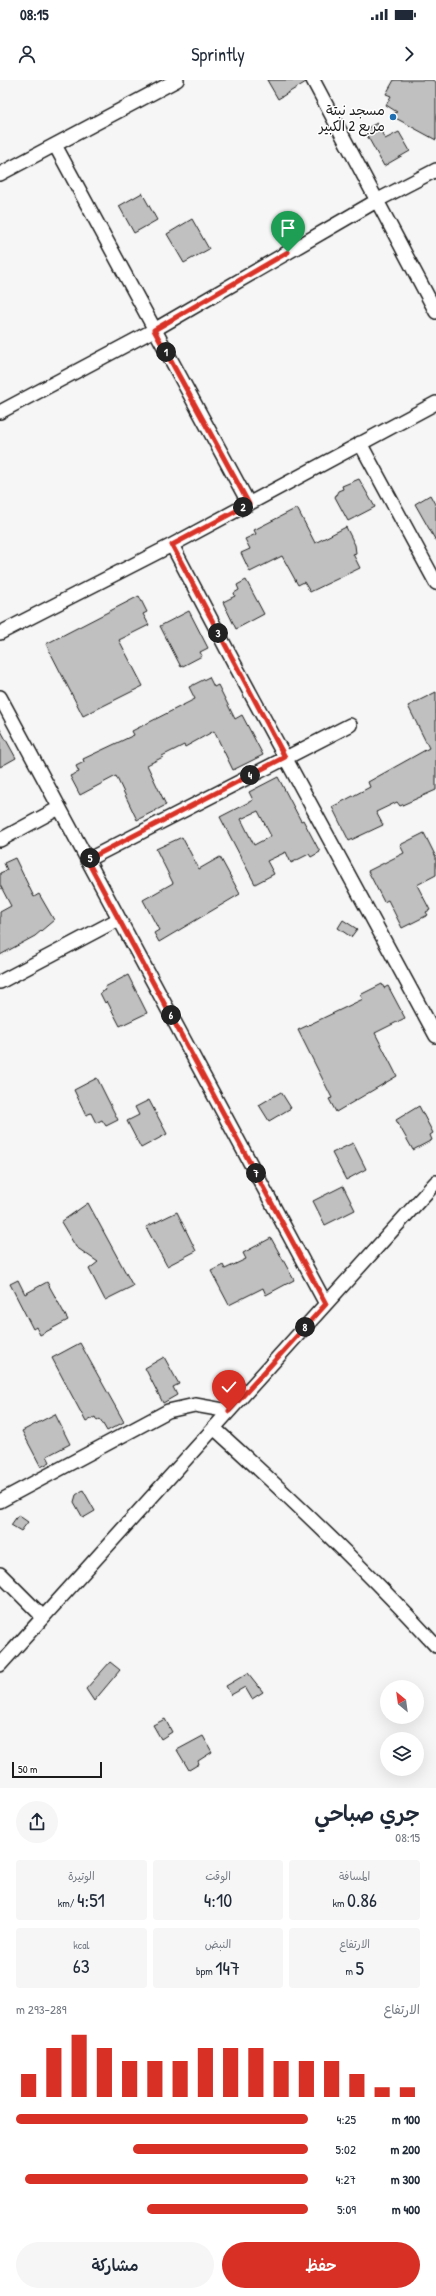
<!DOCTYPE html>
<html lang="ar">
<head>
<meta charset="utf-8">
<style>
  :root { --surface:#fff; --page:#f6f6f7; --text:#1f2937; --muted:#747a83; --accent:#d93025 }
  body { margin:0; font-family:"Patrick Hand","Playpen Sans Arabic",sans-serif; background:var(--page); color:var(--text); direction:rtl; height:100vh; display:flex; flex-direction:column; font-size:15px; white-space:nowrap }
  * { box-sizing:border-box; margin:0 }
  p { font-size:13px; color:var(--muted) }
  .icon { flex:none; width:22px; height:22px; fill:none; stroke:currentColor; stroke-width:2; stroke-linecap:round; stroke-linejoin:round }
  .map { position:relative; height:1708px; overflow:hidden; direction:ltr }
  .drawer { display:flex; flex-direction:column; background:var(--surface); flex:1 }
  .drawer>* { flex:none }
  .needle { width:26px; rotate:331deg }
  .buttons { position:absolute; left:380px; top:1600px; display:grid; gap:8px }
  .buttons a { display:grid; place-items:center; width:44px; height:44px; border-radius:50%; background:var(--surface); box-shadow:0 4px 16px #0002; font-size:20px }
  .scale { position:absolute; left:12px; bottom:10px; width:90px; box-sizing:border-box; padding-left:4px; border:2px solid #1c1c1c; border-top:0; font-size:11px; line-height:14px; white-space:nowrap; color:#1c1c1c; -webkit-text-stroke:3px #fff; paint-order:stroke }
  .pin { position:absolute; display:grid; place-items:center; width:34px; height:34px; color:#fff; margin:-41px -17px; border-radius:50% 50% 50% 0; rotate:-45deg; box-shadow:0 0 4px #0007 }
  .pin .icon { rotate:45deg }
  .km { position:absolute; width:20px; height:20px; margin:-10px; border-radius:50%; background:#222; color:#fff; font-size:11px; line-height:20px; text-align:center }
  .round { display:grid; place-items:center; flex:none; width:42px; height:42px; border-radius:21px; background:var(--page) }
  .headline { display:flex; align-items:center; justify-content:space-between; height:68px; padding:0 16px }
  h1 { font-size:22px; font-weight:600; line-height:30px }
  .metrics { display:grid; grid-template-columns:repeat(3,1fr); gap:6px; height:68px; padding:4px 16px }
  .metrics div { display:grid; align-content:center; border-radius:4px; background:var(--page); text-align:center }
  .metrics b { font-size:20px; font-weight:600 }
  .metrics small { font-size:11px; font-weight:400 }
  .metrics p { font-size:11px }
  .chart { height:112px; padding:8px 16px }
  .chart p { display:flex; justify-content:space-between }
  .chart svg { width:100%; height:72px; margin-top:4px; stroke:var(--accent); stroke-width:6 }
  .action { display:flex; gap:8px; margin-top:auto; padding:8px 16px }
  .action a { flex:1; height:46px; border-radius:24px; background:var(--accent); color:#fff; font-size:16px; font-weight:600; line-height:46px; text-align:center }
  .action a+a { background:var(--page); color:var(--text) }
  ul { padding:0 16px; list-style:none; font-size:13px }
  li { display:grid; grid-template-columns:64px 48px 1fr; align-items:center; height:30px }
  li i { height:10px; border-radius:5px; background:var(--accent) }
  .status { display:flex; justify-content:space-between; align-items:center; height:28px; padding:0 20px; background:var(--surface); direction:ltr }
  .status svg { height:11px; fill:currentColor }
  header { display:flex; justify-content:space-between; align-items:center; height:52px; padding:0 16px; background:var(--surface); font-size:18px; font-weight:600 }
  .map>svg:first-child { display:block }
  .building { fill:#c0c0c0; stroke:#1c1c1c; fill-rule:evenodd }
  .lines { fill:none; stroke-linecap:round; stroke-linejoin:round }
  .minor-casing { stroke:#1c1c1c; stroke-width:16 }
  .minor { stroke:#fff; stroke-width:13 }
  .route-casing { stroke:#fff; stroke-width:8 }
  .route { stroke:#d93025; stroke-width:5 }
  .poi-dot { fill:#1f6fb2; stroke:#fff; stroke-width:1.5 }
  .labels { text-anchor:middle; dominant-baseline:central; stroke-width:3; stroke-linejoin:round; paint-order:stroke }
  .poi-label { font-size:14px; fill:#1c1c1c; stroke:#fff; text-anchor:end }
</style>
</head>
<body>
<div class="status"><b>08:15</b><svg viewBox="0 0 49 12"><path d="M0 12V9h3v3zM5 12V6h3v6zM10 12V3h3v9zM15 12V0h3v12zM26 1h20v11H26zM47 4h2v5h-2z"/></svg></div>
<header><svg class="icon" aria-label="forward" viewBox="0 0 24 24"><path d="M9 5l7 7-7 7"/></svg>Sprintly<svg class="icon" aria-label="person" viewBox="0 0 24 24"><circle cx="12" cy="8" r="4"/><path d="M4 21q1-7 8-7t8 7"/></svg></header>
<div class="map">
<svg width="436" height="1708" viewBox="0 0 436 1708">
  <rect width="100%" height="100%" fill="#f6f6f6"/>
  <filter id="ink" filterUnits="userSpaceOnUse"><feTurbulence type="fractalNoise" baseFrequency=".025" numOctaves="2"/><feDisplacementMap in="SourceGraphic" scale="8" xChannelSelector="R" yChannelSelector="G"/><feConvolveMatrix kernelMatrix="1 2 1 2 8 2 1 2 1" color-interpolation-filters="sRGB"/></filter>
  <g filter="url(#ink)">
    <path class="building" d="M267 0H305L306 2 278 19Z
      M394 0H432L436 2V60L390 35 397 32 386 25 391 16 386 14Z
      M377 43 385 59 399 52 410 71 384 86 364 50Z
      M142 113 157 140 134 153 119 126Z
      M192 139 209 169 184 183 167 154Z
      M359 399 375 427 348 441 335 417 338 411 343 409 342 406Z
      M430 415 436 426V461L415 424Z
      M297 428 315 463 346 447 355 465 356 473 353 474 360 488 310 512 304 502 298 505 282 476 250 492 241 473 250 469 245 459 256 454 254 450Z
      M246 500 264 534 236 549 223 522 235 516 234 513 239 510 237 505Z
      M139 516 147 532 143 534 149 545 119 560 143 606 83 636 46 564Z
      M189 531 208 568 200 572 202 576 181 587 160 546Z
      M209 597 214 607 218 605 235 639 242 635 263 675 233 690 214 651 185 667 184 665 162 676 163 677 147 685 166 725 137 740 116 696 80 715 70 696 79 692 76 686 84 682 83 679 134 655 132 651 195 619 189 607Z
      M436 612V710L400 726 397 722 376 732 383 745 349 761 332 727 370 707 368 702 429 668 408 626Z
      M0 649 16 678 0 687Z
      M278 697 301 741 303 740 320 772 311 777 309 774 291 783 286 772 267 781 274 794 255 804 220 737 253 720 249 712ZM258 731 271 756 254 765 241 739Z
      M424 753 436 777V795L417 805 430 830 426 832 428 835 402 848 388 820 384 822 368 791 404 773 400 765Z
      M182 757 199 789 220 777 240 814 159 862 154 853 159 850 143 820 173 803 156 769Z
      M15 778 34 817 39 814 54 840 35 856 0 875V832L11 826 0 805V793L7 790 4 783Z
      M343 840 357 849 351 857 338 848Z
      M128 895 147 933 120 946 107 921 105 923 100 913 106 910 105 907Z
      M382 904 384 908 388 906 405 938 375 953 397 996 336 1032 329 1019 332 1018 298 950 363 919 360 915Z
      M97 998 118 1040 106 1046 102 1040 96 1043 91 1033 86 1035 74 1010Z
      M281 1012 291 1028 269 1041 259 1025Z
      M149 1020 167 1054 141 1068 127 1041 139 1035 135 1027Z
      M419 1026 433 1053 430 1055 432 1060 413 1070 396 1040Z
      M353 1063 366 1089 346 1100 332 1073Z
      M343 1106 355 1130 325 1145 313 1121Z
      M88 1123 133 1206 105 1220 89 1189 98 1182 76 1167 61 1142Z
      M177 1132 196 1171 167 1186 146 1147Z
      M271 1158 294 1200 266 1215 263 1208 229 1225 211 1191 223 1185 225 1189 246 1179 243 1173Z
      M18 1200 25 1214 47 1202 68 1240 40 1255 36 1247 33 1249 10 1204Z
      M80 1263 124 1342 107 1351 100 1339 97 1341 95 1337 86 1342 52 1278Z
      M164 1277 179 1304 173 1307 177 1315 163 1323 145 1288Z
      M55 1334 70 1364 47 1376 50 1382 41 1387 22 1351Z
      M83 1410 95 1431 83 1438 74 1422 76 1415Z
      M18 1435 28 1442 21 1451 11 1445Z
      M110 1582 120 1590 94 1621 86 1609Z
      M248 1593 263 1612 252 1619 245 1607 231 1615 226 1606Z
      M165 1639 172 1652 161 1659 153 1645Z
      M203 1656 212 1672 198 1681 199 1684 189 1690 177 1670Z"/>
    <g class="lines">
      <g class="minor-casing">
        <path id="minor" d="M313 0 436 232
          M55 65 249 424
          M0 94 177 0
          M0 332 154 250 378 120 436 90
          M360 363 436 503
          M172 465 234 583 436 956
          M0 553 172 465 436 323
          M0 617 326 1224
          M0 760 59 728
          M87 780 350 645
          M0 902 119 839
          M214 1348C291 1418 366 1489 436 1566
          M0 1421 168 1331 195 1325 229 1331
          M0 1494 43 1537
          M0 1585 436 1102"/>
      </g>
      <use href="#minor" class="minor"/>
    </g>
  </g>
  <g class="lines" filter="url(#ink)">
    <g class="route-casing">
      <path id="route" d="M229 1331 326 1224 87 780 285 677 172 465 249 424 154 250 288 172"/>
    </g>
    <use href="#route" class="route"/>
  </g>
  <circle class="poi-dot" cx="393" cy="37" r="4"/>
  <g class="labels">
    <g class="poi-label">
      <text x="385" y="29">مسجد نبتة<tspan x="385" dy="16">مربع 2 الكبير</tspan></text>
    </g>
  </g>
</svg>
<div class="buttons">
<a><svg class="needle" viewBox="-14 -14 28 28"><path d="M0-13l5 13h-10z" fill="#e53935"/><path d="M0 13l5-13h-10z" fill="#747a83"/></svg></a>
<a><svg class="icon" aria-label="layers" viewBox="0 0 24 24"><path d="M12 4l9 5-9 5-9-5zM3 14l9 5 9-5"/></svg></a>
</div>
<div class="scale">50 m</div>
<div class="pin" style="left:288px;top:172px;background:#1e9e55"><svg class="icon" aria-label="arrive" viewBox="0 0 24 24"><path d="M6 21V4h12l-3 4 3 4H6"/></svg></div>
<div class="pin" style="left:229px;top:1331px;background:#d93025"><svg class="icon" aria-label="check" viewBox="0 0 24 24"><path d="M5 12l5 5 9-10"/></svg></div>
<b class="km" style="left:166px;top:272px">1</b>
<b class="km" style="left:243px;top:427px">2</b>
<b class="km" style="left:218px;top:553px">3</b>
<b class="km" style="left:250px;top:695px">4</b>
<b class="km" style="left:90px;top:778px">5</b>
<b class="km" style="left:171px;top:935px">6</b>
<b class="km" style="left:256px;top:1093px">7</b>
<b class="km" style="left:305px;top:1247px">8</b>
</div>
<section class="drawer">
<div class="headline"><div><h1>جري صباحي</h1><p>08:15</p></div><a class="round"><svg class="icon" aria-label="share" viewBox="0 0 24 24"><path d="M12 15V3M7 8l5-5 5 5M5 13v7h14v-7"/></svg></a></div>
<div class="metrics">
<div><p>المسافة</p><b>0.86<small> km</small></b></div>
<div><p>الوقت</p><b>4:10</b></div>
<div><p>الوتيرة</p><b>4:51<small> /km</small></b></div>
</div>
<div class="metrics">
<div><p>الارتفاع</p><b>5<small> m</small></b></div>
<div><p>النبض</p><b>147<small> bpm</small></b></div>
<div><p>kcal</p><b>63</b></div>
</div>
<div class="chart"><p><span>الارتفاع</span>289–293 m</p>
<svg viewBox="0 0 160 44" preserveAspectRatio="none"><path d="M5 44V30M15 44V14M25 44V6M35 44V14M45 44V22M55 44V22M65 44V22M75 44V14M85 44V14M95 44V14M105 44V22M115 44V22M125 44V22M135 44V30M145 44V38M155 44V38"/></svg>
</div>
<ul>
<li><b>100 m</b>4:25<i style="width:100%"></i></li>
<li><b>200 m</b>5:02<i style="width:60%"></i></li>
<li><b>300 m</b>4:27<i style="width:97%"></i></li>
<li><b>400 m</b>5:09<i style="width:55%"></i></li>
</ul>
<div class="action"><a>حفظ</a><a>مشاركة</a></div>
</section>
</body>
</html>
